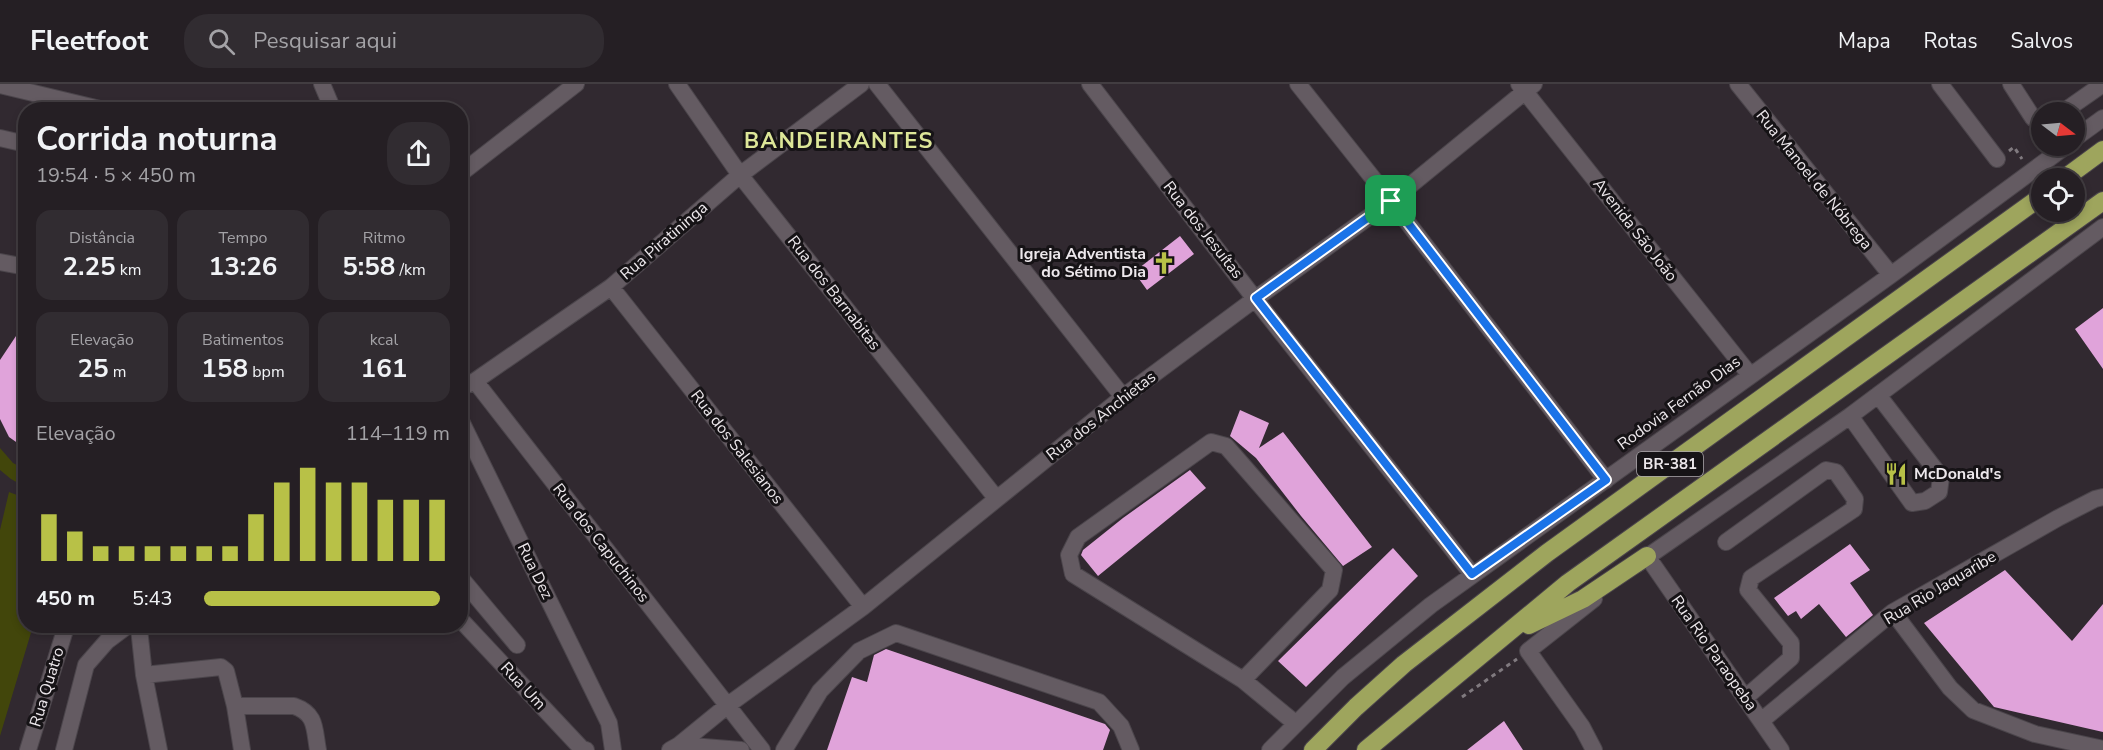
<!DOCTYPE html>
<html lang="pt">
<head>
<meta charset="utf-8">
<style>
  :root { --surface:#251f24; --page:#312c31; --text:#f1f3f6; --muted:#a3a2a6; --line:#423d41; --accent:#b8c147 }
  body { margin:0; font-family:"Nunito Sans",sans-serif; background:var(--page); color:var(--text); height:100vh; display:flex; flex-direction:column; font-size:22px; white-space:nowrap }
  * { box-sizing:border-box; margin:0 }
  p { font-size:20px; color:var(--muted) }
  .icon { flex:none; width:33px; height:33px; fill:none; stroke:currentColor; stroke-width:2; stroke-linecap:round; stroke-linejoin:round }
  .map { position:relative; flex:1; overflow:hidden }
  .details { position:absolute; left:18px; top:18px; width:450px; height:531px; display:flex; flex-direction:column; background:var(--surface); border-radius:24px; box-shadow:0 3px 9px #0003,0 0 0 2px var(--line) }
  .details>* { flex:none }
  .needle { width:39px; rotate:106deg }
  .controls { position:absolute; left:2031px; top:18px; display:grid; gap:12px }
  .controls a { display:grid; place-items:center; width:54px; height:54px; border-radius:50%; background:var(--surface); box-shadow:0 3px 9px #0003,0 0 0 2px var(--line); font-size:30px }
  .pin { position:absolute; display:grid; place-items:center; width:51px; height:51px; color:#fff; margin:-26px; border-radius:12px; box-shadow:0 3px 9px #0006 }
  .round { display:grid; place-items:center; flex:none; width:63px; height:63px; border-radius:24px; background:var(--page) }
  .overview { display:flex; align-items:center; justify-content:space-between; height:102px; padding:0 18px }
  h1 { font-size:33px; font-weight:700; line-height:45px }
  .figures { display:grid; grid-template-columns:repeat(3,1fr); gap:9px; height:102px; padding:6px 18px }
  .figures div { display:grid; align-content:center; border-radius:15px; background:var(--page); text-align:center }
  .figures b { font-size:26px; font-weight:700 }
  .figures small { font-size:16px; font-weight:400 }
  .figures p { font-size:16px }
  .chart { height:168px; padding:12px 18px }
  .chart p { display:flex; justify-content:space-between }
  .chart svg { width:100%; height:108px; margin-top:6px; stroke:var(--accent); stroke-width:6 }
  ul { padding:0 18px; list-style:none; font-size:20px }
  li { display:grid; grid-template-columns:96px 72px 1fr; align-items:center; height:45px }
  li i { height:15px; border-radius:8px; background:var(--accent) }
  header { display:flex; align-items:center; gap:36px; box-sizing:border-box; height:84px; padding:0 30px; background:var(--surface); border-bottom:2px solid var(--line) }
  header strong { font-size:28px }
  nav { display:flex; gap:33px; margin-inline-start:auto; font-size:21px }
  .search { width:420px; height:54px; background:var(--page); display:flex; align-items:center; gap:15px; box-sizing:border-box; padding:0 21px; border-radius:24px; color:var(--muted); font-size:22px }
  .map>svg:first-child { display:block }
  .green { fill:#42460b }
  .building { fill:#e0a3da }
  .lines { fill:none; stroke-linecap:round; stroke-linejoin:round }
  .minor-casing { stroke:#4b454b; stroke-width:18 }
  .highway-casing { stroke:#4b454b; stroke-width:20 }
  .path { stroke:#807a7f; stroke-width:3; stroke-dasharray:4.5 4.5; stroke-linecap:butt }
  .minor { stroke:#645b62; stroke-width:16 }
  .highway { stroke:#9ea55d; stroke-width:18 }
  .route-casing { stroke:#fff; stroke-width:12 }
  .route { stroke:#1a73e8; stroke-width:8 }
  .labels { text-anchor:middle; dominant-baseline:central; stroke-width:6; stroke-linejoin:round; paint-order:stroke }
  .shield { fill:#161316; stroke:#aca8ac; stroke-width:1.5 }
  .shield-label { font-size:15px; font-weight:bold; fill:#ede8ec }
  .street-label { font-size:16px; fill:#ede8ec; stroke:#161316 }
  .poi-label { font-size:16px; font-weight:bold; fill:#ede8ec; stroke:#161316; text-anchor:end }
  .district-label { font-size:22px; font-weight:bold; letter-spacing:1.5px; fill:#dde698; stroke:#161316 }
</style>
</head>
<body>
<header>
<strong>Fleetfoot</strong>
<div class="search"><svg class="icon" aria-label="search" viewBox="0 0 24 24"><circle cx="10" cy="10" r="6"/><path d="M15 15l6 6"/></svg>Pesquisar aqui</div>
<nav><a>Mapa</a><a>Rotas</a><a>Salvos</a></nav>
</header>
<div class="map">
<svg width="2103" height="666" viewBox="0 0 2103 666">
  <rect width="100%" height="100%" fill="#312930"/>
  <path class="green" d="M0 364 13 379 25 385V403L11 395 0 386Z
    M9 408 25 414 26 542H33L0 652V446Z"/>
  <path class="building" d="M1180 152 1194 170 1147 206 1134 188Z
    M2103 224V285L2075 245Z
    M26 237V280L21 290 18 308 20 324 26 332V365L9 353 0 335V276Z
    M1240 326 1269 339 1259 364 1283 348 1372 463 1343 482 1301 432 1256 374 1230 352Z
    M1190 386 1206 404 1098 492 1081 471 1083 466 1123 434Z
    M1850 460 1870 486 1850 499 1873 531 1846 553 1819 520 1801 535 1796 527 1788 532 1774 514Z
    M1393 464 1418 492 1306 603 1278 577Z
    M2005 486 2072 557 2103 520V648L1994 623 1924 539Z
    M886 565 1105 640 1110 646 1103 666H827L852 593 867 598 874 571Z
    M1504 637 1523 666H1467Z"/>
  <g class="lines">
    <g class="minor-casing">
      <path id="minor" d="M322 0 333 26
        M677 0 740 91 996 414
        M877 0 1123 313
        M1090 0 1255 215 1472 490
        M1298 0 1391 117 1606 396
        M1519 0 1750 291
        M1738 0 1891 191
        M1940 0 1997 75
        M2011 0 2033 34 2042 36
        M0 1 104 26
        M2063 28 2103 0
        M0 54 26 60
        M2074 55 2103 34
        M460 90 576 0
        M0 178 26 183
        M611 203 863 523
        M475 297 762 666
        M460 304 475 297 611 203 740 91 861 0
        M1850 332 1912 419 1925 417 1939 408 1941 393 1878 311
        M460 335 609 639 613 666
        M1726 458 1826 386 1836 388 1855 415 1854 425 1751 494 1748 506 1791 559V574L1745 614
        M1647 472 1781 666
        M1637 480 1850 332 2103 143
        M460 493 517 561
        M1893 528 1950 604 1973 626 2035 650 2103 665
        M460 535 582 665 586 666
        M136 542 139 544 144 591 159 666
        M144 591 221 583 226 587 235 622 242 666
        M1243 596 1330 506 1334 486 1226 362 1211 358 1078 453 1069 471 1073 490 1243 596 1295 639
        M235 622H294C317 630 314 645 318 666
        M1761 637 1893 528 2058 434 2095 415 2103 413
        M679 661 741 666
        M28 666 65 546 68 542
        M64 666 86 581 107 557 127 542
        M670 666 679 661 728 621 863 523 1123 313 1255 215 1391 117 1534 0
        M784 666 820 607 859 567 896 549 1099 618 1121 642 1131 666
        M1270 666 1343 593 1431 521 1891 191 2066 62
        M1594 666 1582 643 1528 567 1594 515"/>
    </g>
    <g class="highway-casing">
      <path id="highway" d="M2065 94 2103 66
        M1529 541 1583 515 1647 472
        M1313 666 1356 623 1404 580 1547 469 2042 112
        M1366 666 1568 499 2103 117"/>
    </g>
    <path class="path" d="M2009 67 2014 63 2022 75
      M1462 613 1517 575"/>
    <use href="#minor" class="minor"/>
    <use href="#highway" class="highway"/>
  </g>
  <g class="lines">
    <g class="route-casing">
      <path id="route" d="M1391 117 1606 396 1472 490 1256 214Z"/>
    </g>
    <use href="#route" class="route"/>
  </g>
  <defs>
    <g id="church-bare" transform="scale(1.8)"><path d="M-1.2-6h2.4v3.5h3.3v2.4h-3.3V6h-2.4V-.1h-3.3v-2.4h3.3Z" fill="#b8c147" stroke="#161316" stroke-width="2.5" paint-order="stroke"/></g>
    <g id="restaurant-bare" transform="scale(1.8)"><path d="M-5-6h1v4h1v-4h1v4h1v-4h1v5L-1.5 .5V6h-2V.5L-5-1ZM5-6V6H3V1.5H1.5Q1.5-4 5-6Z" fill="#b8c147" stroke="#161316" stroke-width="2.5" paint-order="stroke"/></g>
  </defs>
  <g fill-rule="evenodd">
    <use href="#church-bare" x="1164" y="179"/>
    <use href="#restaurant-bare" x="1896" y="390"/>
  </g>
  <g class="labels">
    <rect class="shield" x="1637" y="368" width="66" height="24" rx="4.5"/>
    <g class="shield-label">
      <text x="1670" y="380">BR-381</text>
    </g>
    <g class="street-label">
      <text transform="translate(1814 96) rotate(51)">Rua Manoel de Nóbrega</text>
      <text transform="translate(1203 146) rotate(52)">Rua dos Jesuítas</text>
      <text transform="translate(1635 146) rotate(52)">Avenida São João</text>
      <text transform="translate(664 157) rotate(-41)">Rua Piratininga</text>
      <text transform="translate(834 209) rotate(52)">Rua dos Barnabitas</text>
      <text transform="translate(1679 319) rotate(-36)">Rodovia Fernão Dias</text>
      <text transform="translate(1101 332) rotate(-38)">Rua dos Anchietas</text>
      <text transform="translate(737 363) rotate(52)">Rua dos Salesianos</text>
      <text transform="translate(601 459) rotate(52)">Rua dos Capuchinos</text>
      <text transform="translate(535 487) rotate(64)">Rua Dez</text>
      <text transform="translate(1940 504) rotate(-31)">Rua Rio Jaquaribe</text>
      <text transform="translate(1714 569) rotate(55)">Rua Rio Paraopeba</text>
      <text transform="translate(523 602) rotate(47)">Rua Um</text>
      <text transform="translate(47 603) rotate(-73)">Rua Quatro</text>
    </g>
    <g class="poi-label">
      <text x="1146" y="170">Igreja Adventista<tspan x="1146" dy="18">do Sétimo Dia</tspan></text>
      <text x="1914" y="390" text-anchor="start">McDonald's</text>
    </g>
    <g class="district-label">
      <text x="839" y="57">BANDEIRANTES</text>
    </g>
  </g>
</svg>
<div class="controls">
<a><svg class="needle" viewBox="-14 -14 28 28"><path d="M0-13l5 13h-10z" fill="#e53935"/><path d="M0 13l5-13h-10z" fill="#a3a2a6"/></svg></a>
<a><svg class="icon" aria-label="locate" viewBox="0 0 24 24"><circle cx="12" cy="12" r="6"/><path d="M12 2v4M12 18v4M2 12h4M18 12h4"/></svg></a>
</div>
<div class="pin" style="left:1391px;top:117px;background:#1e9e55"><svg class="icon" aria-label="arrive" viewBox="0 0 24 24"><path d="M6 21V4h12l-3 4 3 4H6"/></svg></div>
<section class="details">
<div class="overview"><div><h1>Corrida noturna</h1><p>19:54 · 5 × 450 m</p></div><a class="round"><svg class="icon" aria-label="share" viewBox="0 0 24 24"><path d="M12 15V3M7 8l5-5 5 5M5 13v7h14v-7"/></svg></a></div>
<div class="figures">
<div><p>Distância</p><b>2.25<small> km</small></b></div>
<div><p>Tempo</p><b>13:26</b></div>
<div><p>Ritmo</p><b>5:58<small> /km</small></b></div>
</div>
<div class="figures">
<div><p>Elevação</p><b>25<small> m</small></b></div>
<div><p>Batimentos</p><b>158<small> bpm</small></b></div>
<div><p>kcal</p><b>161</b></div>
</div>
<div class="chart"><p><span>Elevação</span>114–119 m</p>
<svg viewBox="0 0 160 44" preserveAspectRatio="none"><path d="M5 44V25M15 44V32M25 44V38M35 44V38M45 44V38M55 44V38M65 44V38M75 44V38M85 44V25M95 44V12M105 44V6M115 44V12M125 44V12M135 44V19M145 44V19M155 44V19"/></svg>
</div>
<ul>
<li><b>450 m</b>5:43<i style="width:96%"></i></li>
</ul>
</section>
</div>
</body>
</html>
